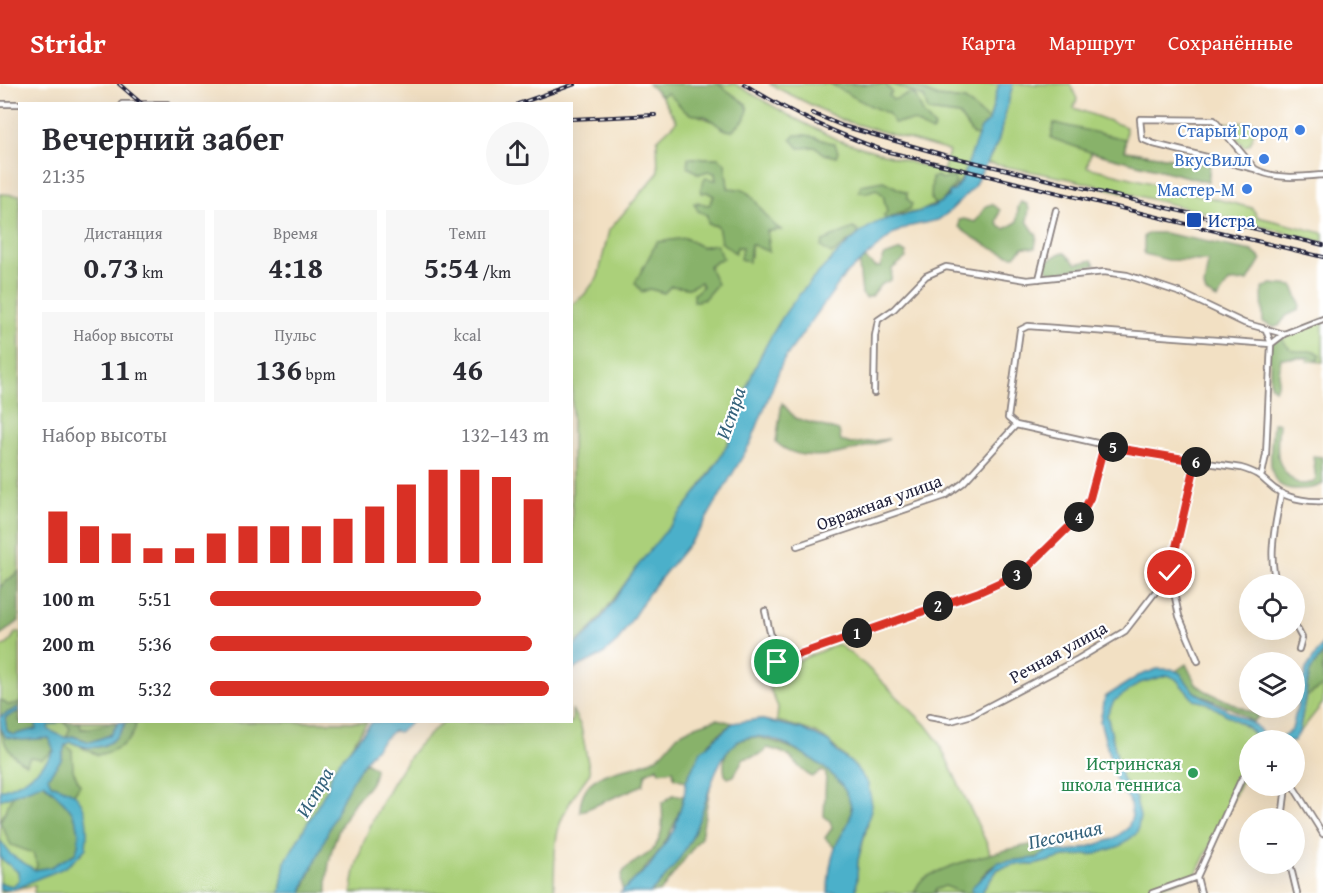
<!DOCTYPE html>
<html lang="ru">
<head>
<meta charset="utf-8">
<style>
  :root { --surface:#fff; --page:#f7f7f7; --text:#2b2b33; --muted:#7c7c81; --accent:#d93025 }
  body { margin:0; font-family:"Gentium Book Plus",serif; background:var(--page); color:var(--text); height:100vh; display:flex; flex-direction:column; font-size:22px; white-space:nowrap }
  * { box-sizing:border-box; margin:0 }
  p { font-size:20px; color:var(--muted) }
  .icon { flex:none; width:33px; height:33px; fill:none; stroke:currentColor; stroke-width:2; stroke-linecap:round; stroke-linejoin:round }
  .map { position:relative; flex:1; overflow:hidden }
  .panel { position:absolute; left:18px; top:18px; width:555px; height:621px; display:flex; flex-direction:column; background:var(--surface); border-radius:0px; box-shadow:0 6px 24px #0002 }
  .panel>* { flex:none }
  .buttons { position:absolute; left:1239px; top:490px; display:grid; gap:12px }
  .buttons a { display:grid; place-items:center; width:66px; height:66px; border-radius:50%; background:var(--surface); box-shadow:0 6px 24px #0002; font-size:30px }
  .pin { position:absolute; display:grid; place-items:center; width:51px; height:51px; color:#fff; margin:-26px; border:3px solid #fff; border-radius:50%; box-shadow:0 2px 6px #0007 }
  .km { position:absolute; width:30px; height:30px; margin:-15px; border-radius:50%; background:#222; color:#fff; font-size:16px; line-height:30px; text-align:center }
  .round { display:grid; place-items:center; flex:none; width:63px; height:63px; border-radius:32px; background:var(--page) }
  .head { display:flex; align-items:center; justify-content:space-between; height:102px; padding:0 24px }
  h1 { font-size:33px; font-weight:700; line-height:45px }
  .figures { display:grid; grid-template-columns:repeat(3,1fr); gap:9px; height:102px; padding:6px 24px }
  .figures div { display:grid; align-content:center; border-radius:0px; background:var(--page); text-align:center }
  .figures b { font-size:30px; font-weight:700 }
  .figures small { font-size:16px; font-weight:400 }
  .figures p { font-size:16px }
  .chart { height:168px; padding:12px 24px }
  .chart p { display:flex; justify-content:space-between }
  .chart svg { width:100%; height:108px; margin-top:6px; stroke:var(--accent); stroke-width:6 }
  ul { padding:0 24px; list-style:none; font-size:20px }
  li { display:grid; grid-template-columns:96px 72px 1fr; align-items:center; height:45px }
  li i { height:15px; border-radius:8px; background:var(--accent) }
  header { display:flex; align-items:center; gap:36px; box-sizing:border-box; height:84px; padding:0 30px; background:var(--accent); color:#fff }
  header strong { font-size:28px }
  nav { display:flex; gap:33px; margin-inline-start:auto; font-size:21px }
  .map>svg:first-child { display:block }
  .green { fill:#abd07a; stroke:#66795a; stroke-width:1.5; fill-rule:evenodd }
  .forest { fill:#88b26a; stroke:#556a52; stroke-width:1.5 }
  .water { fill:#4bb0ca; stroke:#366982; stroke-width:1.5 }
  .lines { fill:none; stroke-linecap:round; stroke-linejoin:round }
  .street-casing { stroke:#8a817f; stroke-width:8 }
  .street { stroke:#fff; stroke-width:4.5 }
  .rail-casing { stroke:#22223b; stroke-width:4 }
  .rail { stroke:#fff; stroke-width:1.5; stroke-dasharray:4.5; stroke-linecap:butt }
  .route-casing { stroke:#fff; stroke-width:12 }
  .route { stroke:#d93025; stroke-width:8 }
  .shop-dot { fill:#3f7fe0; stroke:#fff; stroke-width:2 }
  .transit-dot { fill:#1a4fb4; stroke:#fff; stroke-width:2 }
  .leisure-dot { fill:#2e9e5b; stroke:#fff; stroke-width:2 }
  .labels { text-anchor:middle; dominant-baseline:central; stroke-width:4.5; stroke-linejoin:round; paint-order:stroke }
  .shop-label { font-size:18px; fill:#366cbe; stroke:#fff; text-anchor:end }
  .transit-label { font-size:18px; fill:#164399; stroke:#fff; text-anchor:start }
  .street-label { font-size:18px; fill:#22223b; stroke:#fff }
  .leisure-label { font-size:18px; fill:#27864d; stroke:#fff; text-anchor:end }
  .water-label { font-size:20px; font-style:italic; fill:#34627b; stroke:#fff }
</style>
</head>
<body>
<header>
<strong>Stridr</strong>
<nav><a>Карта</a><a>Маршрут</a><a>Сохранённые</a></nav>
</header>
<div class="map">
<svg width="1323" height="809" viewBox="0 0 1323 809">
  <rect width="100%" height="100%" fill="#fff"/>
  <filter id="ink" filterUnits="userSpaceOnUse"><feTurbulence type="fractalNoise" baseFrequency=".0167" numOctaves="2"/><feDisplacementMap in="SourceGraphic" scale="12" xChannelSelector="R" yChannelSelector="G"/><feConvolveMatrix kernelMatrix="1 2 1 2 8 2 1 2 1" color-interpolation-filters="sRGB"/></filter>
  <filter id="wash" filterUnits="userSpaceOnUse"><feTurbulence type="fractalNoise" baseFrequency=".008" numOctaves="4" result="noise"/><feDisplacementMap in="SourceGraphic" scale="24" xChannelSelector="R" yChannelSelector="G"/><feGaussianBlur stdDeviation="1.35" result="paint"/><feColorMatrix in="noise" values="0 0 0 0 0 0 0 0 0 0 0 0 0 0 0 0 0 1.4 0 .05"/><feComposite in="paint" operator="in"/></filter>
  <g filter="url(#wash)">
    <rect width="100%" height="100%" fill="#f2e0c3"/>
    <path class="green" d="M718 0H735L792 33 838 56 943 88 949 67 842 36 769 0H891L924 13 929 27 959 31 973 51 979 52C974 65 961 106 948 109V113L922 127 897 131 874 141 830 177 796 216 762 268 747 303 737 339 721 372 684 427 638 482 592 544 572 563V221L584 211 598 193 609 146 658 89 657 56 677 37 661 12 667 9 681 19 684 26 712 37 746 20ZM688 74H718L725 79 728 104 756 118 769 139 780 145 767 147 769 158 751 160V172L742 163H737L735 169 722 153 718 142 708 140 707 131 698 118 709 122 714 112 707 108 716 96 715 89 708 87 699 90 688 83ZM685 154 702 163 715 160 704 215 701 197 689 204 671 202 664 209 650 205Z
      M909 0H997L999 1 989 37 965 16 937 13Z
      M1013 0H1070L1077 15 1074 24 1126 43 1125 67 1210 80 1208 98 1091 68 1087 83 1252 124 1258 133 1323 149V158L1070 95 987 79 998 58Z
      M1257 38 1250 60 1244 63 1224 39Z
      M0 110 20 111 19 487 0 503Z
      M1323 235V278L1308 277V274H1286L1275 260C1289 248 1307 245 1323 235Z
      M16 548H20V638H132L98 671C115 666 135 659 136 638H367L343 675 333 685 327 706 285 778 280 809H34L35 801 0 808V563L8 560Z
      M838 560 865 581 925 640 938 657 988 762 993 782 971 804 972 809H856L858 776 868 740 855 682C846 675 839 667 830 659 817 646 794 642 777 637L778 623 764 591Z
      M1323 569V619L1299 649 1310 587Z
      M1168 591 1176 595 1194 616 1207 619 1247 643 1261 657H1250L1249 682 1195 792 1145 809H981L998 785 1016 780 1034 781 1064 773 1096 770 1131 754 1137 729 1136 715 1122 695 1107 631 1114 617 1140 599Z
      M572 625 581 643 590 689C553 738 555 749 554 809H352C354 764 387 703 413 668 421 657 433 647 443 638H572Z"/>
    <path class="forest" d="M648 0H718L746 20 748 26 744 36 732 47C720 46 717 39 707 33 700 30 690 33 684 26 678 20 675 15 667 9L661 12Z
      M831 0H885L892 8 889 12 893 16 909 10 915 11 924 31 935 43 932 48C908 38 926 35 894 39L888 29C871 24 848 10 831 0Z
      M892 0H909L937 13 965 16 989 37 981 44 979 52 973 51 959 31 928 27 924 13Z
      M1054 39 1125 55V67L1210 80 1208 98 1090 68 1051 54Z
      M795 51H807L835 60 838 68 836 73 824 70 816 63 799 64 791 55Z
      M688 74H718L725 79 728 104C732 105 739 104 743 106 756 111 764 136 781 146L767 147 769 168 751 160 749 178 740 175 742 163H737L735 169 721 158 718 142 708 140 707 131 698 127 694 119 709 121 714 112 707 108 702 109 701 104 705 94 716 96 715 89 708 87 699 90 688 83Z
      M937 92 942 95 954 93 956 99 941 119 935 120 931 116 932 94Z
      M883 97 907 109V114L912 120 910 125 887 135 883 132 887 128 883 111 876 105 865 109 859 107 861 101Z
      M1021 118 1027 120 1029 125 1027 137 1037 152 1035 164 1023 163 1015 172C1002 172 969 152 959 143V136L964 135 975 138 986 122 992 120 1000 126 997 138 1000 143 1005 145 1017 138 1018 123Z
      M853 144 858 147 857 153C846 156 842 165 831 170L821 163 823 157Z
      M1150 149H1164L1252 167 1261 175 1248 197 1229 198 1217 215 1206 209 1204 203 1208 177 1168 176 1144 170V152Z
      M685 154 702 163 716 160 723 174 709 182 717 200 704 215 694 218V210L703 202 701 198 689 204 671 202 664 209 650 205 642 208 635 199 657 158Z
      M901 166 906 169V174L892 185 891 196 880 201 872 212 866 214 862 210 859 182 861 176 866 175 875 183H880L884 172Z
      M1060 169H1065L1076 180 1092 176 1095 181 1050 190 1044 179Z
      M1271 200 1293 202 1300 220 1299 226 1286 232 1279 242 1273 243 1263 238 1262 205Z
      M1275 253H1281C1291 271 1296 267 1315 267L1320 271 1318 276 1308 273 1281 274 1278 299 1275 305 1270 301V277L1266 269Z
      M782 319 795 334 839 347 841 357 851 360 889 355C858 366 803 385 776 358Z
      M1273 339H1279C1277 364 1273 380 1294 397 1301 402 1309 400 1316 396L1313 372 1322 373 1323 400C1313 405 1306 405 1295 405 1261 405 1272 362 1273 339Z
      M19 487V537L0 551V503Z
      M1323 569V602L1304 614 1310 587Z
      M1186 580 1196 600 1206 607 1259 632 1253 638 1235 626 1194 608 1176 587Z
      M0 615 8 621 19 619V623L0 633 1 644 22 656 49 654 54 666 42 675 30 673 26 680C0 667 0 646 0 615Z
      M18 627 20 638H36V645L13 651 7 647 5 634Z
      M717 635 733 639C711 654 696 671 686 697L674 694 673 686 659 688 657 683 646 689 643 701 580 728C580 681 626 691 656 674 664 670 671 658 678 651 688 643 705 639 717 635Z
      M64 638H80L81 645C96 645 105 638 119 638L110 651 90 658 73 652 66 654 70 644Z
      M126 638H136C135 659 115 667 98 671L81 663C102 665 118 657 126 638Z
      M755 653C788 658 855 688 851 730 849 741 840 754 835 764L825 754 832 744 830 737 824 732 826 690 822 687 812 693C790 680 799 671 767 664L762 670 743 675 734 692 728 694 725 691C720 668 732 655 755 653Z
      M65 661 72 666 73 686 80 701 74 710 51 700 48 693 61 676Z
      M365 678 375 684C374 701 364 706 354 719 335 746 326 776 327 809H302L346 703Z
      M43 699C66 719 87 735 76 769L51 784 35 786 37 781 33 769 11 761 0 738 13 711Z
      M711 699 701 753 661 807 650 809C685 776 694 743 711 699Z
      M673 711 684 712C672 755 654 778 623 807 614 779 639 781 653 765 664 752 663 735 662 719Z
      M1036 760H1046L1050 766C1028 788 995 757 972 809H963L945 802 935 806V809H914C916 805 918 800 921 797 941 781 1009 764 1036 760Z"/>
    <path class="water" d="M999 0H1013L998 58 973 104 949 128 938 136 907 143 893 150 844 192 783 277 751 358 700 446 648 510 618 557 602 571 572 586V563C600 545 617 509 637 483 669 440 707 403 730 355 738 338 741 320 747 303 756 279 768 256 782 234 797 210 855 145 881 137 903 130 930 129 948 113L949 108 954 107 961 98 981 44 989 37Z
      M1323 559V569L1310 587 1299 649 1294 657H1261L1247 643 1207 619 1194 616 1176 595 1168 591 1140 599 1114 617 1107 631 1122 695 1136 715 1140 733 1137 749 1120 762 1096 770 1064 773 1034 781 1016 780 998 785 981 809H972L971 804 999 778 1037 774 1050 766 1067 768 1088 763 1113 755 1128 744 1132 732 1129 715 1119 704 1115 693 1100 637 1105 613 1138 592 1157 585H1172L1180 589 1194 608 1256 641 1268 657 1277 656 1292 645 1306 585Z
      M19 623V627L5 634 7 647 13 651 36 645V638H59L48 642 49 646 66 654 72 652 90 658 110 651 119 638H126C115 662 96 670 71 658L65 661 61 676 48 693 51 700C58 703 68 705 74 710 89 722 88 747 86 764 69 784 62 785 39 794 25 799 17 809 0 805V799L13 802 19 796 18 788 0 774V756L11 771 35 786 51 783 76 769C87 736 66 719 44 699L0 716V706C22 700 41 687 54 667L49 654 22 656 6 653 1 644 0 633Z
      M759 635 802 645 829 658 837 668 855 682 868 700 872 721 858 776 856 809H828C828 795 830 778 835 764 840 750 854 737 851 722 846 697 822 681 802 669 713 615 718 705 689 759 679 777 665 795 650 809H620L649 783 674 746 684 712 686 697 701 667 733 639Z
      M372 638H412L399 648 393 647C354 680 339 721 320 767 314 781 305 794 302 809H280L285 778 327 705 333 685Z"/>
  </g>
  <g filter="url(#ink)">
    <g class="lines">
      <g class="street-casing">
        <path id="street" d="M0 20H20
          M122 20H167
          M1255 85 1154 60 1142 55 1140 35 1214 36 1255 85C1275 96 1300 93 1323 91
          M1039 195 1056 126
          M1284 250 1271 260 1028 242 1020 246 1008 334 1016 341 1146 370 1241 384C1266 391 1263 399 1281 409 1292 415 1310 418 1323 417
          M874 309 875 252 878 236 894 225 926 192 946 183 1027 196 1104 188 1127 191 1181 209 1244 239 1284 250 1323 235
          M1262 390 1266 371 1271 260 1266 246
          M797 462 945 412 963 399 1016 341
          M1170 489 1179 532 1198 577
          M1277 501C1267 470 1276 440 1281 409
          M765 527 777 578 979 508 1023 488 1081 431 1090 414 1104 362
          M1294 539 1302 554 1299 565
          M929 633 951 637 972 631 1078 575 1125 547 1170 489 1196 377
          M1293 702 1323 750
          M1282 735 1286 702
          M1290 780 1297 809
          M1197 793 1201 809
          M1152 809 1197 793 1241 696 1250 686"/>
      </g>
      <use href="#street" class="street"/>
      <g class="rail-casing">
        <path id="rail" d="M119 0 142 20
          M744 0C789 29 835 49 885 67L1323 173
          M518 20 575 0
          M812 29 843 42 944 71 1323 161
          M572 35 655 31"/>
      </g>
      <use href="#rail" class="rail"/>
    </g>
  </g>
  <g class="lines" filter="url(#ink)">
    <g class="route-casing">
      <path id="route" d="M777 578 979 508 1023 488 1081 431 1090 414 1104 362 1196 377 1170 489"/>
    </g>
    <use href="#route" class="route"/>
  </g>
  <g class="shop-dot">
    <circle cx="1300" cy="46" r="6"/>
    <circle cx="1264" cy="75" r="6"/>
    <circle cx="1247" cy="105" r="6"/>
  </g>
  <rect class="transit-dot" x="1186" y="128" width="16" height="16" rx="3"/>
  <circle class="leisure-dot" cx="1193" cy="689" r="6"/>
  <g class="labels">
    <g class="shop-label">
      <text x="1288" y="46">Старый Город</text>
      <text x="1252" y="75">ВкусВилл</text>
      <text x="1235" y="105">Мастер-М</text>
    </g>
    <g class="transit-label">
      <text x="1208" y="136">Истра</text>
    </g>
    <g class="street-label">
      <text transform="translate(879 418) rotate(-20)">Овражная улица</text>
      <text transform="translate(1058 568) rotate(-29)">Речная улица</text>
    </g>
    <g class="leisure-label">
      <text x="1181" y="679">Истринская<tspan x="1181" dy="21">школа тенниса</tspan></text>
    </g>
    <g class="water-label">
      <text transform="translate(730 329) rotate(-71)">Истра</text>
      <text transform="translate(314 708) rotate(-60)">Истра</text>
      <text transform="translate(1065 750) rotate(-12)">Песочная</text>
    </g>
  </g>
</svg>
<div class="buttons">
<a><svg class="icon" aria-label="locate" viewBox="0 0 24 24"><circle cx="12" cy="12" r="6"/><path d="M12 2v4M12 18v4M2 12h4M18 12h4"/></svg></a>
<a><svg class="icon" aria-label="layers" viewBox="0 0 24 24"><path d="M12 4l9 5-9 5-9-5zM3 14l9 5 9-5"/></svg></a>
<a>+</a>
<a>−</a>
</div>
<div class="pin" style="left:777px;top:578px;background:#1e9e55"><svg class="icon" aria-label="arrive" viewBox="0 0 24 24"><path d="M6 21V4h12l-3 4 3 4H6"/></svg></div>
<div class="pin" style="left:1170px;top:489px;background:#d93025"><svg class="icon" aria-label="check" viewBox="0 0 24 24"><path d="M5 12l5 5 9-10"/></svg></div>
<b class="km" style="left:857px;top:549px">1</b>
<b class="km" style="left:938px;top:522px">2</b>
<b class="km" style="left:1017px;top:491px">3</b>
<b class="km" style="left:1079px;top:433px">4</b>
<b class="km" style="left:1113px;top:363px">5</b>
<b class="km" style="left:1196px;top:378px">6</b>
<section class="panel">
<div class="head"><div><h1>Вечерний забег</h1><p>21:35</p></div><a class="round"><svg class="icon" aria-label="share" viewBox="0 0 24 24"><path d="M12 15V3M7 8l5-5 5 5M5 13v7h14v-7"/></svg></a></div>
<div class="figures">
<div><p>Дистанция</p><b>0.73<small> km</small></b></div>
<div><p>Время</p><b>4:18</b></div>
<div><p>Темп</p><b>5:54<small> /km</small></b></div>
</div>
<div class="figures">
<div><p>Набор высоты</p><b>11<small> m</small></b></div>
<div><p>Пульс</p><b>136<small> bpm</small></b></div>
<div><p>kcal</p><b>46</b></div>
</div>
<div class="chart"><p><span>Набор высоты</span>132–143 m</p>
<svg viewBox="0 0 160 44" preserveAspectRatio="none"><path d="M5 44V23M15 44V29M25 44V32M35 44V38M45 44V38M55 44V32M65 44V29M75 44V29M85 44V29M95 44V26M105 44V21M115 44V12M125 44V6M135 44V6M145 44V9M155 44V18"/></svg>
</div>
<ul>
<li><b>100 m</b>5:51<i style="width:80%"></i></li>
<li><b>200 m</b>5:36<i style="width:95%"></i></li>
<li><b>300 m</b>5:32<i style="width:100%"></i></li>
</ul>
</section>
</div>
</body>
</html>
